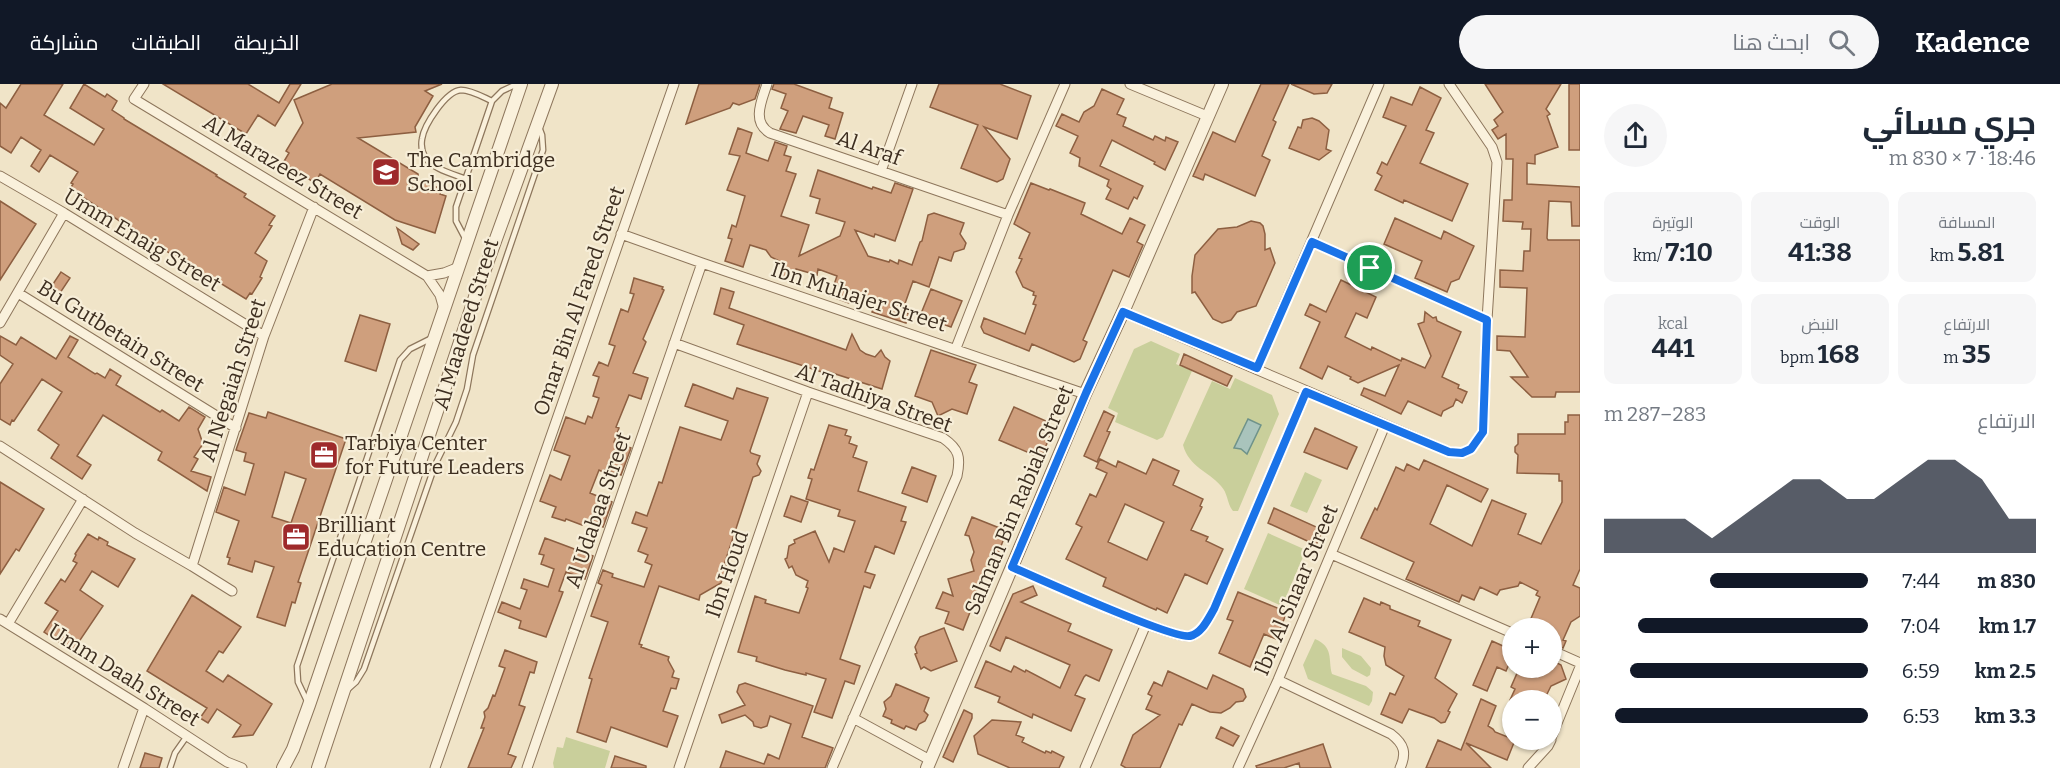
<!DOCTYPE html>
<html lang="ar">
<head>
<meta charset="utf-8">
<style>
  :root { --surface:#fff; --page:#f6f6f7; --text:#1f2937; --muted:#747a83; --accent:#111827 }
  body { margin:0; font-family:Bitter,Cairo,serif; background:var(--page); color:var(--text); direction:rtl; height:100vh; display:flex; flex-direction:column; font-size:22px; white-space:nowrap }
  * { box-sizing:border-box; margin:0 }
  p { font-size:20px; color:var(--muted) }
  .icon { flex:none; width:33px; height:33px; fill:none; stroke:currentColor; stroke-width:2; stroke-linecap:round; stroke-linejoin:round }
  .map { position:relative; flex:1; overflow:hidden; direction:ltr }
  .details { display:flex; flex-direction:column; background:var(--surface); width:480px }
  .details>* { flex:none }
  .buttons { position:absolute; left:1502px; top:534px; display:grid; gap:12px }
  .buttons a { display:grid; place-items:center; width:60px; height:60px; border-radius:50%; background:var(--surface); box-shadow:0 2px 4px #0004; font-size:30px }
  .pin { position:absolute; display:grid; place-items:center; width:51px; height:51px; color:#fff; margin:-26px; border:3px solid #fff; border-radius:50%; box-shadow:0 2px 6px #0007 }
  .round { display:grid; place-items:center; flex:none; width:63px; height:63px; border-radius:32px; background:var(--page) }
  .head { display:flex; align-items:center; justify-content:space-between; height:102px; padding:0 24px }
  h1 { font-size:33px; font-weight:700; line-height:45px }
  .metrics { display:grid; grid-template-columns:repeat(3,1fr); gap:9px; height:102px; padding:6px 24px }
  .metrics div { display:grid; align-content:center; border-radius:12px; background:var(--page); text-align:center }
  .metrics b { font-size:26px; font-weight:700 }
  .metrics small { font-size:16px; font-weight:400 }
  .metrics p { font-size:16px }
  .chart { height:168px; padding:12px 24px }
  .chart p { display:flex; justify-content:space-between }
  .chart svg { width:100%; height:108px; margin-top:6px; fill:var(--accent); opacity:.7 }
  ul { padding:0 24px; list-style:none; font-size:20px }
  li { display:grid; grid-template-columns:96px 72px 1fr; align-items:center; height:45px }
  li i { height:15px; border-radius:8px; background:var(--accent) }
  header { display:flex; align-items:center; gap:36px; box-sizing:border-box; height:84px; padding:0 30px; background:var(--accent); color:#fff }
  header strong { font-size:28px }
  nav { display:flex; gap:33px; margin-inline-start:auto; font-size:21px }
  .search { width:420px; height:54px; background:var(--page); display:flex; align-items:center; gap:15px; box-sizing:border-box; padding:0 21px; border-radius:33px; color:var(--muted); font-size:22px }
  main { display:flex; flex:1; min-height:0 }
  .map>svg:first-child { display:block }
  .green { fill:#c9cf9b }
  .water { fill:#a9c4bc; stroke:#6f938a; stroke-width:1.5 }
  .building { fill:#cf9f7d; stroke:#8d5f41; stroke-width:1.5; fill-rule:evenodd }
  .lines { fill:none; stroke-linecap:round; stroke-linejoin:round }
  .service-casing { stroke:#8d765c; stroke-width:7 }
  .minor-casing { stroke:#8d765c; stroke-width:11 }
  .tertiary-casing { stroke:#8d765c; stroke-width:14 }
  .service { stroke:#faf1dc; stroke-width:4.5 }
  .minor { stroke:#faf1dc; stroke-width:9 }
  .tertiary { stroke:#faf1dc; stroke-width:12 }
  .route-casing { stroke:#fff; stroke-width:12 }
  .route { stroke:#1a73e8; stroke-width:8 }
  .labels { text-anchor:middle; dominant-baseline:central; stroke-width:4.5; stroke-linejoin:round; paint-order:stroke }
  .street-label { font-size:21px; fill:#3d2e20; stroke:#f7eed8 }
  .poi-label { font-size:21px; fill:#3d2e20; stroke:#f7eed8; text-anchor:start }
</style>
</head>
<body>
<header>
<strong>Kadence</strong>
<div class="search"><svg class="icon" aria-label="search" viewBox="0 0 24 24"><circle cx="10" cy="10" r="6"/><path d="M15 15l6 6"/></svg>ابحث هنا</div>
<nav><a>الخريطة</a><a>الطبقات</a><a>مشاركة</a></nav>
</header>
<main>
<section class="details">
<div class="head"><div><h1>جري مسائي</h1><p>18:46 · 7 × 830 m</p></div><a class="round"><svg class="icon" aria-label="share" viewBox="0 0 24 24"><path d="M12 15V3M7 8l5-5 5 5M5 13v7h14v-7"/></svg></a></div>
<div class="metrics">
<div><p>المسافة</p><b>5.81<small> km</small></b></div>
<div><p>الوقت</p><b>41:38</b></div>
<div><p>الوتيرة</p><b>7:10<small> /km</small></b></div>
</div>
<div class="metrics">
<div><p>الارتفاع</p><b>35<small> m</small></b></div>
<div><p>النبض</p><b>168<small> bpm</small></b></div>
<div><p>kcal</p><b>441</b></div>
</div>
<div class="chart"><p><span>الارتفاع</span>283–287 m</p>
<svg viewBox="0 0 160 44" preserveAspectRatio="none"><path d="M0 44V30L10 30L20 30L30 30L40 38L50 30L60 22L70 14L80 14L90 22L100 22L110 14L120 6L130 6L140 14L150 30L160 30V44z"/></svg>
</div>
<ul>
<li><b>830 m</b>7:44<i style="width:60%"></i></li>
<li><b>1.7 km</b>7:04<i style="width:87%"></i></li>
<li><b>2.5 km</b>6:59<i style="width:90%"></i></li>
<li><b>3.3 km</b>6:53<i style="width:96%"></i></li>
</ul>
</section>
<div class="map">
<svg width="1580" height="684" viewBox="0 0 1580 684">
  <rect width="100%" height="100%" fill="#f0e4c8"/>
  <path class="green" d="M1151 257 1180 270 1176 280 1192 287 1163 353 1157 356 1115 338 1118 329 1108 324 1134 265Z
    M1235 294 1272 311 1279 330 1238 427H1233C1227 420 1228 409 1221 402 1208 387 1189 383 1183 361L1212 297 1230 305Z
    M1305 388 1322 396 1307 429 1290 422Z
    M1268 449 1306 466 1282 522 1244 505Z
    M1315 555C1334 563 1328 575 1332 590L1366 602 1373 608 1372 617 1369 622 1308 595 1303 581Z
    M1342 564 1361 572 1371 584 1370 591 1367 593 1352 585 1342 573Z
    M566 653 610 667 605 684H554L553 679 557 663 563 664Z"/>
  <path class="water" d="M1248 335 1261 341 1247 370 1241 365 1234 364Z"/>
  <path class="building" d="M21 0H63L44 31 94 61 104 45 70 24 84 0 105 13 107 10 117 17 112 26 124 34V35L217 91 216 92 246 110 244 113 275 132 269 141 272 142 255 169 267 177 260 193 262 194 252 210 250 209 246 215 217 197 216 199 70 105 73 100 71 99 78 88 50 71 39 88 31 82 41 66 21 53 11 69 0 62V19L6 24Z
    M163 0H248L279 19 290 0H301L275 42 258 31 246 50Z
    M332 0H442L425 7 433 12 415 43 416 48 358 54 418 90 419 97 442 105 440 110 446 112 435 149 395 136 320 90 315 99 283 79 289 69 286 67 303 39 294 16Z
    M699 0H760L755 15 739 21 733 19 730 24 686 40Z
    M774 0H794L832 14 829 24 843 29 835 55 825 52 829 41 803 32 796 49 780 45 788 27 781 24 786 10 772 5Z
    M939 0H1000L1031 12 1017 55 984 43 1010 75 1003 95 997 98 961 84 978 41 930 23Z
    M1261 0H1289L1273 36 1276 38 1262 72 1270 76 1255 112 1205 90 1203 96 1193 92 1213 48 1235 58Z
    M1291 0H1332L1327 9 1314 10Z
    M1485 0H1561L1546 25 1550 30 1547 32 1558 63 1535 71V80L1527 79V100L1580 103V142H1572L1571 118 1549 117 1547 154 1548 156H1580V308H1556L1555 313H1532L1511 293H1528L1510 267 1497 266V252L1525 253 1527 204 1500 203V186L1523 187 1524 167H1530L1531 145H1522L1523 138 1503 137 1504 116H1512L1513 75H1506V50L1498 55 1492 46 1498 42 1494 36 1503 28Z
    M1569 0H1580V66H1569Z
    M1420 3 1441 14 1426 46 1434 49 1420 79 1468 100 1452 137 1404 116 1403 119 1375 106 1382 92 1377 89 1382 78 1387 81 1406 42 1383 33 1391 13 1412 21Z
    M1102 5 1124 15 1117 30 1126 34 1123 42 1153 56 1155 52 1165 57 1166 53 1178 58 1165 86 1154 80 1155 78 1112 56 1100 82 1143 102 1137 115 1134 113 1128 125 1106 115 1111 105 1107 102 1109 96 1079 82 1080 74 1070 69 1078 52 1056 42 1062 30 1079 38 1084 28 1094 22Z
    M1312 34 1319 37 1329 46 1326 65 1331 67 1319 76 1289 64 1298 43 1301 44 1303 36Z
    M738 44 752 49 746 69 768 77 775 58 787 62 784 71 791 73 786 87 796 90 781 132 809 141 799 172 840 152 845 138 816 129 820 115 810 112 818 86 872 105 873 103 891 109 895 99 913 105 895 157 875 150 874 153 855 146 868 172 889 178 890 176 898 180 899 176 912 181 920 158 922 157 928 131 934 129 964 139 960 150 966 159 964 165 954 168 951 177 939 173 929 203 913 197 902 228 909 230 906 239 872 228 875 218 852 211 849 219 830 212 837 192 818 185 817 191 796 185 792 198 779 194 783 179 771 173 766 166 750 161 743 183 725 177 732 155 728 154 732 141 736 143 745 112 727 106 740 72 729 70Z
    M1031 99 1049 106 1050 105 1085 119 1081 130 1122 150 1130 134 1145 141 1137 158 1143 161 1129 193 1113 186 1083 256 1087 258 1080 275 1074 278 1032 260 1029 267 984 249 981 243 984 234 1025 250 1036 221 1033 220 1036 212 1033 211 1034 208 1023 203 1016 188 1022 175 1019 174 1030 149 1014 140Z
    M0 117 36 140 0 196Z
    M1395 134 1441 155 1444 147 1474 162 1459 195 1451 198 1447 208 1415 194 1422 177 1384 160Z
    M1251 137 1260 139 1263 142 1265 150V166L1270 164 1275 179 1256 222 1237 228 1231 236 1222 239 1213 235 1195 208 1192 209V192L1195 171 1218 145 1237 143Z
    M397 144 419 160 413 166 402 160Z
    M61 188 70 194 60 209 51 203Z
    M634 194 663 203 662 205 664 206 643 255 646 258 633 289 648 294 641 315 629 311 616 343 619 344 614 358 631 364 621 391 604 386 603 388 599 386 590 409 612 418 603 443 584 436 582 441 566 435 565 437 552 433 556 423 540 417 550 391 561 396 570 372 554 366 566 333 585 340 588 332 592 334 599 314 593 312 599 293 593 291 599 278 608 282 615 262 609 260 621 225 628 228 634 210 630 209Z
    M1341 196 1376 213 1367 234 1356 229 1345 253 1371 266 1372 263 1401 277 1402 274 1425 284 1431 272 1418 240 1424 238 1425 228 1433 234 1436 233 1437 237 1461 248 1442 293 1459 301 1458 304 1467 308 1462 319 1456 315 1453 322 1443 327 1441 332 1408 317 1401 330 1361 311 1364 304 1385 312 1399 281 1358 299 1350 295 1351 293 1328 282 1322 295 1300 284 1320 238 1305 231 1310 220 1326 228Z
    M721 204 734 208 729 224 846 266 852 250 860 266 866 270 875 273 881 266 885 273 890 277 882 305 826 287 825 289 737 260 744 241 714 230Z
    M931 205 962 217 951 243 920 232Z
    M360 231 390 240 376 287 345 277Z
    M0 252 16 261 21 253 56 275 70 252 78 256 68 273 95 290 97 289 105 294 110 285 121 292 116 301 160 328 162 326 179 337 189 323 205 333 198 345 203 360 194 373 198 375 191 387 211 393 207 407 158 376 162 368 103 331 77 372 91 381 82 395 51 374 59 361 38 346 62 308 42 295 14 337 12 336 10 341 0 335V300L13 280 0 271Z
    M931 266 976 281 969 298 977 301 967 330 952 325 938 332 932 318 915 312Z
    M1184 270 1232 292 1227 302 1180 281Z
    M693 300 733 315 737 304 768 314 750 367 751 369 760 372 757 380 761 387 759 391 753 393 724 481 727 482 721 499 700 511 699 516 659 502 650 528 639 560 642 561 641 563 669 573 668 576 674 587 672 593 679 595 676 605 671 604 663 627 678 632 667 663 611 643 606 658 577 648 592 595 589 594 608 538 591 532 602 501 598 499 603 486 613 490 612 493 644 503 652 481 645 478 648 471 638 467 647 444 632 439 636 428 647 432 659 398 662 399 680 343 721 356 728 337 685 322Z
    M1014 323 1046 337 1044 340 1050 343 1047 350 1050 352 1041 374 999 356Z
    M1104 327 1114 332 1107 347 1110 348 1097 378 1084 372Z
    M268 328 346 355 298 498 301 499 295 519 292 518 285 542 257 533 274 483 255 477 252 488 228 480 230 474 227 473 239 437 216 428 224 403 245 411 254 380 244 377 246 369 236 366 249 329 266 334ZM285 388 306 395 291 439 272 433Z
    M1568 331H1580V485L1573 501 1580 504V532L1571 538 1563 556 1566 557 1563 564 1551 559V544H1527L1540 513 1536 511 1538 507 1520 498 1518 502 1500 506 1497 511 1480 503 1474 516 1462 511 1459 518 1406 495 1414 478 1361 454 1375 424 1377 426 1396 383 1404 387 1407 380 1419 386 1424 376 1488 405 1481 418 1447 401 1430 440 1472 462 1492 416 1526 430 1518 450 1541 460 1562 418V397H1559V390L1517 389 1518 371 1515 368V363L1518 360V350H1565V338H1568Z
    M829 341 847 346 845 351 851 353 849 359 857 362 853 373 867 378 858 407 906 423 901 437 906 438 894 470 875 462 865 488 875 491 870 504 864 502 840 575 860 582 854 600 845 597 832 634 814 628 826 595 806 589V591L785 586 756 577 757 573 738 568 755 512 766 516 765 519 799 529 808 504 806 503 808 497 796 491 792 482 789 484 785 475 787 474 789 462 795 459 794 456 815 447 829 478 834 464 844 468 855 437 838 432 840 426 806 415 812 395 808 394 811 385 814 386Z
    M1315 344 1357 363 1347 385 1304 368Z
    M1100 375 1116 383 1118 377 1146 390 1153 375 1179 387 1173 401 1203 415 1200 422 1202 423 1191 446 1208 453 1206 457 1223 465 1207 500 1185 490 1167 529 1157 524 1156 526 1149 523 1103 502 1106 494 1066 475 1082 443 1076 440 1090 410 1096 413 1107 389 1096 384ZM1125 420 1164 438 1147 476 1108 458Z
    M912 383 936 392 927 418 902 409Z
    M0 398 44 425 19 467 16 465 0 490Z
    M791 412 808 418 801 438 784 432Z
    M1274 424 1323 446 1316 461 1268 439Z
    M972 433 1007 447 991 487 987 485 963 546 945 539 949 528 936 524 943 508 953 512 948 495 974 487 971 476 974 468 969 452 965 451Z
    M88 450 98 456 99 453 108 458 107 461 135 475 118 503 92 487 80 506 103 522 78 559 74 568 44 548 58 527 45 519 61 495 65 498 77 479 73 477 76 471 75 470Z
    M545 454 593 472 585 495 566 488 559 507 563 508 546 553 519 544 521 537 498 528 502 518 520 525 527 506 521 504 524 495 548 503 554 485 541 480 544 471 539 470Z
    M1033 502 1037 511 1021 518 1071 540 1068 547 1112 566 1099 597 1086 591 1084 593 1075 611 1085 615 1071 647 1033 630 1032 634 998 618 1000 613 975 603 986 577 1011 588 1014 582 1025 588 1026 586 1060 604 1070 581 1006 553 1000 567 990 562 1013 510Z
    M1238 508 1287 528 1276 555 1264 550 1250 583 1219 569 1233 537 1227 535Z
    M192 511 241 543 223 569 219 567 206 587 223 598 228 591 272 620 253 651 233 653 241 641 217 625 208 639 200 634 207 624 147 587Z
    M1364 514 1380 521 1381 518 1390 522V525L1420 537 1418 542 1451 556 1435 594 1457 610 1448 627 1450 628 1445 638 1441 639 1434 634 1409 625 1402 639 1381 630 1390 609 1395 611 1404 592 1386 581 1384 572 1385 563 1349 548Z
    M944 544 957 577 931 587 924 583 921 585 915 570 917 569 915 563 920 553Z
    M1492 557 1512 566V573L1506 587 1497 583 1487 607 1473 601Z
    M505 566 537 578 534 589 530 588 519 621 525 623 508 670 516 673 511 684H468L484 644H481L485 633 484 628 488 624 493 611 495 612 505 584 499 582Z
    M1551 573 1558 577 1557 579 1561 581 1566 595 1551 602 1544 616H1510L1515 605 1511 603 1518 587 1536 593 1540 584H1551Z
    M1168 587 1207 605 1213 591 1243 605 1246 613 1243 617 1236 618 1230 624 1221 629 1210 628 1192 620 1182 641 1179 640 1160 684H1126L1121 681 1133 651 1160 631 1146 625 1152 612 1148 610 1154 598 1162 602Z
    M745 599 813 622 802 653 833 664 825 684H720L726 667 764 680 768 670 779 675 791 640 770 632 767 642 761 644 754 642 753 638 745 631 722 639 719 631 745 621 737 608 739 601Z
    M896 600 929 614 924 627 928 631 925 637 919 640 916 646 906 642 904 645 891 639 892 636 883 632 886 625 884 618 891 612Z
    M1481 615 1496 622 1488 642 1493 645 1495 648 1515 656 1507 676 1466 659 1491 684H1426L1438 656 1461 666Z
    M964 626 972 630V634L953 678 943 673Z
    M992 636 1021 638 1016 651 1024 654 1022 658 1045 669 1046 667 1051 669 1052 667 1064 673 1059 684H1010L978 670 974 652Z
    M1221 643 1239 652 1233 662 1216 654Z
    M1323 660 1331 684H1300L1299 679 1284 684H1257L1256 682Z
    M145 669 162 674 159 684H140Z
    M615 672 646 682V684H611Z"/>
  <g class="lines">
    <g class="service-casing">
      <path id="service" d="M466 95C453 90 432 85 425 73 422 68 421 61 422 55 424 41 446 7 461 6 471 6 483 13 492 17
        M466 156 456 137V123L492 17 502 7 517 0
        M347 606 356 598 364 585 435 381 456 338 467 305 473 271 543 66 542 51 539 43
        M307 617 298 598 297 582 400 276 410 265 432 254
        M170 684 175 669 187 652"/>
    </g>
    <g class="minor-casing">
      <path id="minor" d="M144 0 134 15 427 192 440 211 444 225
        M767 0C762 16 751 38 770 49L1008 131
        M1130 0 1207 32
        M881 87 912 0
        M0 92 64 129 264 252
        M621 150 702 179 1085 310
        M1312 158 1487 236
        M427 192 444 189 459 183
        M18 209 236 344
        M1123 228C1232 274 1340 322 1449 368L1462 369 1471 365 1483 348 1487 236 1497 78 1492 63 1449 0
        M0 239 64 129
        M674 259 808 308 943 354C959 365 961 373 957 392L832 684
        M956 264 1008 131 1065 0
        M1257 284 1379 0
        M0 362 135 449 192 482 232 507
        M1331 470 1512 549
        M192 482 264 252 314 123
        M1012 483C1037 494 1173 556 1190 552 1202 549 1208 535 1214 525L1306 308
        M0 535 144 624 227 678 242 684
        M8 540 83 415
        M1551 566 1580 579
        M1278 596 1391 650C1404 660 1407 669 1400 684
        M853 634 930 676
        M1551 654 1580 583
        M123 684 144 624
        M435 684 674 0
        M527 684 702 179
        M679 684 808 308
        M1085 684 1146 540
        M1238 684 1278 596 1385 341
        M1528 684 1548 662 1551 656"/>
    </g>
    <g class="tertiary-casing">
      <path id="tertiary" d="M283 684 293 665 309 621 521 0
        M318 684 476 210 552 0
        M927 684 1085 310 1123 228 1222 0"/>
    </g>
    <use href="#service" class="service"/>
    <use href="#minor" class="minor"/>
    <use href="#tertiary" class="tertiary"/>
  </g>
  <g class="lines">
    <g class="route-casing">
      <path id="route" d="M1312 158 1487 236 1483 348 1471 365 1462 369 1449 368 1306 308 1214 525C1208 535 1202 549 1190 552 1174 556 1037 494 1012 483L1086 309 1123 228 1257 284Z"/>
    </g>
    <use href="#route" class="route"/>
  </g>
  <defs>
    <g id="school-square" transform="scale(1.5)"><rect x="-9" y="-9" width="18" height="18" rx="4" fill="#9e2a2b" stroke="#f7eed8"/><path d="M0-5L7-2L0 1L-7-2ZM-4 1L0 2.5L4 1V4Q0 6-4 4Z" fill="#fff"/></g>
    <g id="office-square" transform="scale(1.5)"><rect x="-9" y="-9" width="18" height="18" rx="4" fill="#9e2a2b" stroke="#f7eed8"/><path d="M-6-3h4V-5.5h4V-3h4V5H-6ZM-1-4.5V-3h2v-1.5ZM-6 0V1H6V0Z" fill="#fff"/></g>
  </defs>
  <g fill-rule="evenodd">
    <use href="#school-square" x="386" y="88"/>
    <use href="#office-square" x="324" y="371"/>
    <use href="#office-square" x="296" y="453"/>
  </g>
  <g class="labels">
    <g class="street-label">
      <text transform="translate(869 64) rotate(19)">Al Araf</text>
      <text transform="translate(283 83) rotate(31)">Al Marazeez Street</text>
      <text transform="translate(142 156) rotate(31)">Umm Enaig Street</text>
      <text transform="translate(859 213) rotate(18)">Ibn Muhajer Street</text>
      <text transform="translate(579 217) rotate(-71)">Omar Bin Al Fared Street</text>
      <text transform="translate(466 240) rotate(-73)">Al Maadeed Street</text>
      <text transform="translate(121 252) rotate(32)">Bu Gutbetain Street</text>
      <text transform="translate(233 296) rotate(-72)">Al Negaiah Street</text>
      <text transform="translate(874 314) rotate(20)">Al Tadhiya Street</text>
      <text transform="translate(1019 416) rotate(-67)">Salman Bin Rabiah Street</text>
      <text transform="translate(598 426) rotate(-71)">Al Udabaa Street</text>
      <text transform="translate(727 490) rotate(-71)">Ibn Houd</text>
      <text transform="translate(1296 506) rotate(-67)">Ibn Al Shaar Street</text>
      <text transform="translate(124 591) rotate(32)">Umm Daah Street</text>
    </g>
    <g class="poi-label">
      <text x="407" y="76">The Cambridge<tspan x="407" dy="24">School</tspan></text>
      <text x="345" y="359">Tarbiya Center<tspan x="345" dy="24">for Future Leaders</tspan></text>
      <text x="317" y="441">Brilliant<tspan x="317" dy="24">Education Centre</tspan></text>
    </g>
  </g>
</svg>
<div class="buttons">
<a>+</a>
<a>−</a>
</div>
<div class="pin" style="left:1370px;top:184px;background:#1e9e55"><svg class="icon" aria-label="arrive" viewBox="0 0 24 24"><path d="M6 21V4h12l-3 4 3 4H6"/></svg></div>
</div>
</main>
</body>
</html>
